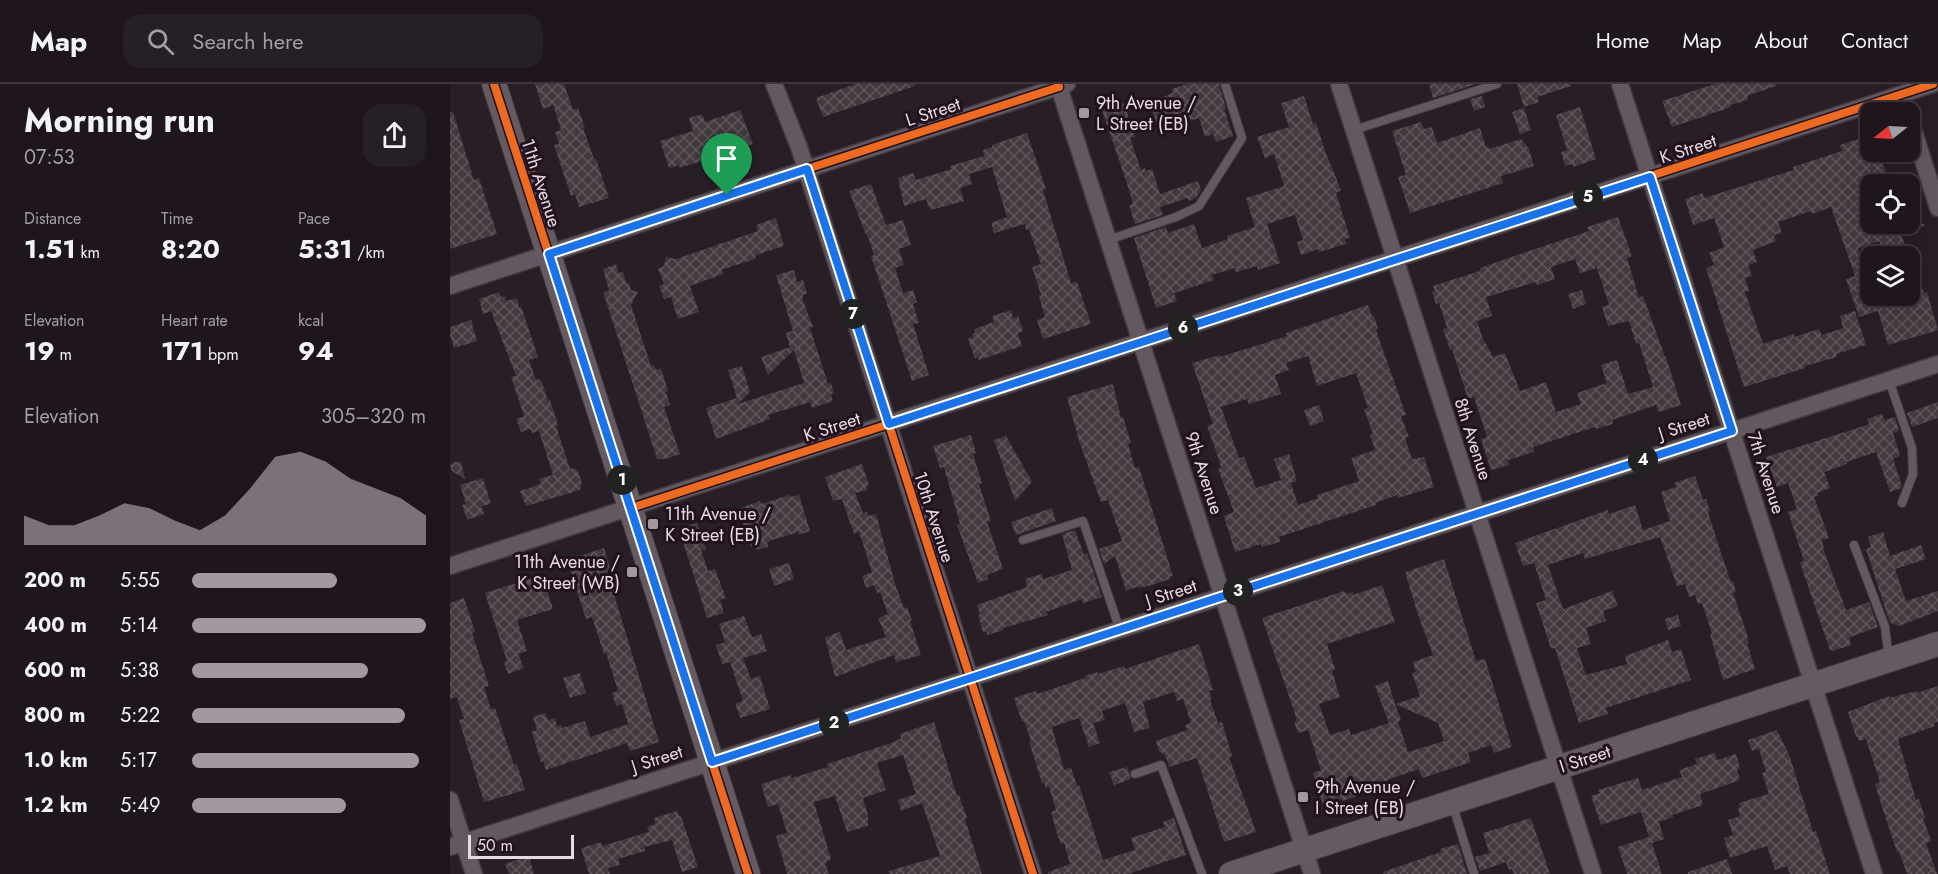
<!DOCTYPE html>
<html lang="en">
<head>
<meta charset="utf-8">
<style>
  :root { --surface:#1e161c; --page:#261f25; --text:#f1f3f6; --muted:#a19fa3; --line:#3c353b; --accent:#a498a0 }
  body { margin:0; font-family:Jost,sans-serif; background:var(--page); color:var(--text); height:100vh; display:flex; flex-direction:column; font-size:22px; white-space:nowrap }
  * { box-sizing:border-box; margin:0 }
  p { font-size:20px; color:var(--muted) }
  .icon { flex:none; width:33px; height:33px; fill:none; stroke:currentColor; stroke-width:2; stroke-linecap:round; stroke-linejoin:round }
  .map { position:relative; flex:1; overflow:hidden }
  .side { display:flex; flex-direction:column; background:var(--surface); width:450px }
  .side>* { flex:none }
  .needle { width:39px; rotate:252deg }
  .controls { position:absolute; left:1410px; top:18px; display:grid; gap:12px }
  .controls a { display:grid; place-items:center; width:60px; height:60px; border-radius:12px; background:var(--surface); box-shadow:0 6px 24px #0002,0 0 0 2px var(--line); font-size:30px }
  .scale { position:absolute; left:18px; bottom:15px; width:106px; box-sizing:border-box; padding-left:6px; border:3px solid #e6d9e2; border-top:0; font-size:16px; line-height:21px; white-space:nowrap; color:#e6d9e2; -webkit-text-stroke:4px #22111f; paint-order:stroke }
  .pin { position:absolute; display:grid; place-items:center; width:51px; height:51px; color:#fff; margin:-62px -26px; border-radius:50% 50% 50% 0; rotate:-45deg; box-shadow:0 0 6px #0007 }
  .pin .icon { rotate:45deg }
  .km { position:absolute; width:30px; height:30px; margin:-15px; border-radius:50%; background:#222; color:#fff; font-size:16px; line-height:30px; text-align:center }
  .round { display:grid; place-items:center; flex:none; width:63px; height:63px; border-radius:18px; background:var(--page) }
  .headline { display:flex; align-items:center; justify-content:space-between; height:102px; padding:0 24px }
  h1 { font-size:33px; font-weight:700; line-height:45px }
  .metrics { display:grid; grid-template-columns:repeat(3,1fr); gap:9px; height:102px; padding:6px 24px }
  .metrics div { display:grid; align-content:center }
  .metrics b { font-size:26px; font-weight:700 }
  .metrics small { font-size:16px; font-weight:400 }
  .metrics p { font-size:16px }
  .chart { height:168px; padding:12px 24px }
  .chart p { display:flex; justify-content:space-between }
  .chart svg { width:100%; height:108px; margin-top:6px; fill:var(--accent); opacity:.7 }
  ul { padding:0 24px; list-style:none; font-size:20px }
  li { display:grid; grid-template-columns:96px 72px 1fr; align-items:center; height:45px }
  li i { height:15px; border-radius:8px; background:var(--accent) }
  header { display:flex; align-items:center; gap:36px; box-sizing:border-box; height:84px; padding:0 30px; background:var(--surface); border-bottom:2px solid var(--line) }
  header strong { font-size:28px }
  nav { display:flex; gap:33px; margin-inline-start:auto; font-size:21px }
  .search { width:420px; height:54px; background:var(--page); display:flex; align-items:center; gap:15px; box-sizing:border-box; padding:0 21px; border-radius:18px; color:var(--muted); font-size:22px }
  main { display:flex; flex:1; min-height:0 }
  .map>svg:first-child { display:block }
  .building { fill:url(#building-cross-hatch); fill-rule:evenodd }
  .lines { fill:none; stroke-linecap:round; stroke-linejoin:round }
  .lane-casing { stroke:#42393f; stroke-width:10 }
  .street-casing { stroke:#42393f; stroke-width:19 }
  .secondary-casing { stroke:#42393f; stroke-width:26 }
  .lane { stroke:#625860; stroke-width:8 }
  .street { stroke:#625860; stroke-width:16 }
  .secondary { stroke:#655a62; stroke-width:24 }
  .cycleway-casing { stroke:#22111f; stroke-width:11 }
  .cycleway { stroke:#ed6a23; stroke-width:8 }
  .route-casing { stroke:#fff; stroke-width:12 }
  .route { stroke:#1a73e8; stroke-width:8 }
  .poi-dot { fill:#a498a0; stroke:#22111f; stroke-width:2 }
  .labels { text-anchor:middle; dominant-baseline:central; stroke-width:6; stroke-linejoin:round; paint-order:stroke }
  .poi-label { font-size:18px; fill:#e6d9e2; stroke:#22111f; text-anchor:start }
  .street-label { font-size:18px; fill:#e6d9e2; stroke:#22111f }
</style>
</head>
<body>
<header>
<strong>Map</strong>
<div class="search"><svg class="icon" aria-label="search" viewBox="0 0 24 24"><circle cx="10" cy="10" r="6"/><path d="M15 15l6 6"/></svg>Search here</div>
<nav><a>Home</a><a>Map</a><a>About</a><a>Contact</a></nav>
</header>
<main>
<section class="side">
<div class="headline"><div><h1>Morning run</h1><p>07:53</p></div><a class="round"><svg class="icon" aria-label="share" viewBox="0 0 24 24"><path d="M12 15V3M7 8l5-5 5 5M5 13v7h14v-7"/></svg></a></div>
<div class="metrics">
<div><p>Distance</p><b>1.51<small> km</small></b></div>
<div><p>Time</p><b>8:20</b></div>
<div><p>Pace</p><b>5:31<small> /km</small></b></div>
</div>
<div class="metrics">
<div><p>Elevation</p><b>19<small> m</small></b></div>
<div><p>Heart rate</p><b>171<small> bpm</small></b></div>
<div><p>kcal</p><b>94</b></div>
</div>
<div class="chart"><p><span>Elevation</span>305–320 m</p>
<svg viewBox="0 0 160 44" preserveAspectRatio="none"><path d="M0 44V32L10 36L20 36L30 32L40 27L50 29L60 34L70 38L80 32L90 21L100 8L110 6L120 10L130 17L140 21L150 25L160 32V44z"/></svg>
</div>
<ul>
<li><b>200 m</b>5:55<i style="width:62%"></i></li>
<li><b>400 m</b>5:14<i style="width:100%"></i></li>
<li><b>600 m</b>5:38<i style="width:75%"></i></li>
<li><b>800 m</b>5:22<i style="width:91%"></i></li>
<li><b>1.0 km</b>5:17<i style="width:97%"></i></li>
<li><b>1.2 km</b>5:49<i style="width:66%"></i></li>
</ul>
</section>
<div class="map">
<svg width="1488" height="790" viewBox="0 0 1488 790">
  <defs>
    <pattern id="building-cross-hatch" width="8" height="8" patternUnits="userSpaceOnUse" patternTransform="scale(1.5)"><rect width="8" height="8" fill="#433a40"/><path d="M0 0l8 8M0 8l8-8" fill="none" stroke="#5e565b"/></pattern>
  </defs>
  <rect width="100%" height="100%" fill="#281e26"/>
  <path class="building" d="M85 0H114L123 26 128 24 135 44H133L144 75H146L159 114 129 123 125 110 121 112 104 61 109 60 105 48 111 46 103 21 93 25Z
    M405 0H465V2L373 33 366 14Z
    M737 0H769L776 25H774L783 52 766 58 763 50 755 53 749 34 708 45 700 18 723 9 722 5Z
    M979 0H1026L983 14Z
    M1067 0H1121V2L1087 13 1089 18 1074 23Z
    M1265 0H1326V2L1297 12 1298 16 1280 21 1281 23 1222 43 1212 17Z
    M854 12 863 40 866 39 875 67 891 106 886 109 900 154 895 155 896 160 869 168 868 165 851 171 847 158 853 156 845 131 817 140 830 179 808 186 807 182 786 188 785 184 762 191 764 196 724 209 727 217 706 224 684 154 716 143 718 149 744 140 752 164 778 155 777 152 805 143 796 114 834 102 824 70 815 74 807 53 839 43 831 19Z
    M1032 12 1035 23 1024 27 1020 15Z
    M674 19 685 53 680 54 691 86 695 84 696 87 702 85 710 110 748 97 751 106 746 114 739 117 738 114 710 123 713 131 685 140 679 121 683 120 677 100 652 26Z
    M1130 23 1146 75 1123 83 1122 80 1115 82 1111 68 1117 66 1106 31Z
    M1074 24 1081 46 1070 50 1062 28Z
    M290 26 303 60 230 84 229 81 219 84 210 57 243 47 239 34 252 30 255 38Z
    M0 28H3L24 96 29 94 47 150 0 165Z
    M971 38 974 45 982 43 987 59 1030 44 1036 63 1038 62 1039 65 1071 55 1079 65 1084 82 1051 92 1053 99 960 129 948 93 956 91 942 47Z
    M577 49 596 105 593 106 621 199 627 198 641 240 593 255 587 236 595 233 589 212 591 211 582 183 591 180 579 145 576 146 575 140 544 149 541 139 557 133 542 83 519 90 522 100 510 104 514 117 480 126 476 115 454 122 448 94 463 89 466 96 501 85 500 82 534 72 533 66 542 63V61Z
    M1420 51V68H1430L1439 100H1420V140H1474V142L1451 149 1458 172H1434L1429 157 1408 164 1420 204V212H1460V171H1461L1474 209 1477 208 1488 246 1438 261 1428 227 1409 233 1396 195 1405 192 1381 123 1362 130 1361 127 1328 138 1332 149 1324 151 1326 157 1303 166 1307 178 1298 181 1302 192 1295 194 1299 207 1295 208 1313 260 1344 250V253L1369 245 1372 251 1393 244 1390 232 1405 227 1416 261 1386 270 1387 273 1355 282V284L1294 303 1256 184 1264 181 1259 169 1274 163 1264 134 1243 141 1235 115 1253 109 1254 114 1344 86 1343 83 1392 67 1390 61Z
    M421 100 436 141 453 136 461 161 449 165 454 181 445 184 453 209 463 206 467 218 463 220 469 239 463 240 479 291 462 297 421 172 424 171 417 150 416 151 399 107Z
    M1168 133 1182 172 1177 174 1189 214 1193 212 1201 234 1215 273H1216L1231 321 1209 328 1206 321 1162 336 1163 340 1146 345 1145 343 1083 363 1084 368 1058 376 1059 381 1041 386 1031 355 1037 353 1024 313 1018 315 1002 265 1000 266 993 245 997 244 989 219 986 220 982 208 985 207 983 202 1030 187V184L1076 168 1139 147 1137 143ZM1125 175 1130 189 1147 184 1159 221 1152 223 1158 242 1179 237 1186 260 1189 259 1203 303 1178 310 1167 276 1151 281 1157 299 1127 309 1131 320 1106 328 1096 298 1070 307 1055 269 1043 273 1035 258H1034L1027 237 1042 232 1036 213 1086 198 1087 201 1105 195 1101 183Z
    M326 134 334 162 306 171 305 175 271 186 273 190 240 202 249 228 228 235 221 213 214 215 209 202 214 200 208 185 214 182 216 173 226 175 308 147 306 141Z
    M166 180 169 189 173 188 176 199 179 200 181 206 188 208 181 221 201 282 204 281 206 286 211 284 218 307 216 308 220 321 214 323 230 370 215 375H207L153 208 159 207 153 185Z
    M344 186 347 198 353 196 357 209 353 211V217L363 243 360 244 378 300 381 299 384 309 381 310 383 317 362 324 360 318 318 331 320 335 266 355 256 324 287 314 278 286 292 282 300 308 288 320 354 299 344 266 318 291 311 273 340 263 336 249 343 247 326 191Z
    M1132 206 1136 220 1123 225 1118 210Z
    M49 208 51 213 55 212 56 217 67 214 69 223 71 222 88 273 79 276 86 296 89 295 92 298 98 317 100 316 108 341 106 342 120 385 124 384 128 388 132 399 130 406 76 422 70 407 91 400 89 395 103 391 89 347 82 349 80 345 71 348 66 335 74 332 61 293 66 292 41 227 33 230 29 215Z
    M918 221 922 232H924L928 245H926L929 255 956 331 951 332 959 353 955 354 962 375 974 373 984 403 948 414 947 411 925 419 926 421 829 453 830 458 812 463 811 460 785 468 774 432 784 428 768 385 771 384 769 376 757 342 763 340 742 279 770 271V273L837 252 836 249ZM858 272 867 302 906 289 918 324 914 325 923 350 920 351 925 366 901 374 909 397 867 411 868 414 848 421 841 399 847 397 839 370 824 375 831 396 806 404 794 373 789 374 771 323 797 315 799 320 831 310 825 291 839 286 836 279Z
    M561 226 563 234 568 232 573 247 568 249 572 262 529 276 528 273 525 274 518 255 523 253 522 250 525 249 524 245 544 238 542 232Z
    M21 236 27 257 4 264 0 251V243Z
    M663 300 671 334 673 333 681 359 678 360 685 384 689 383 723 492 719 493 720 495 702 501 689 504V502L676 507 665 472 654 480 649 465 672 457 658 416 651 418 629 357 617 313Z
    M1488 318V334L1462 343 1457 329Z
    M869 321 874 337 860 342 854 326Z
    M1432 330 1435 336 1445 333 1449 347 1443 349 1450 372 1443 375 1452 402 1451 404 1440 408 1426 368 1396 378 1397 380 1374 388 1380 404 1367 409 1368 412 1364 413 1379 454 1372 456 1375 470 1396 526 1419 518 1428 543 1403 552 1399 554 1401 561 1383 567 1380 566 1350 479 1354 477 1338 428 1347 425 1338 399 1327 403 1316 373 1417 341 1419 339 1417 335Z
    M521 351 526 369 523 370 532 399 529 400 541 437 537 438 553 485 537 491 538 495 528 499 507 441 510 440 494 383 490 384 483 362Z
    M556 352 582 398 565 417 544 356Z
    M5 378H11L15 395 2 387 0 381Z
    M412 380 419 401 416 403 417 406 405 409 413 429 417 428 418 432 426 430 446 503 454 524 457 523 462 537H460L471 571 446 578 444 571 385 593 375 553 390 548 396 566 436 553 428 534 438 530 430 508 427 509 424 501 416 504 412 492 422 488 409 448 404 450 392 415 383 417 375 393Z
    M1245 392 1253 416 1256 415 1260 427 1258 428 1269 463 1281 498 1283 497 1286 508 1283 509 1298 553H1297L1299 559 1297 560 1305 585 1273 596 1260 550H1262L1252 519 1248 520 1245 511 1239 513 1235 500 1227 502 1210 453 1135 475 1133 469 1098 481 1113 525 1162 507 1168 522 1153 527 1156 537 1136 544 1141 560 1127 564 1136 591 1177 580 1175 572 1218 556 1222 568 1231 565 1241 596 1156 624 1158 630 1129 639 1105 564 1101 565 1086 519 1096 516 1084 479 1073 482 1065 459 1158 426 1159 430 1185 421 1193 446 1220 437 1211 408 1226 403 1224 399Z
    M33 394 41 420 31 422 34 430 17 436 12 421 16 420 10 401Z
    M339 411 340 413 349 411 360 447 349 451 348 448 322 456 317 459 318 463 306 466 305 462 301 463 288 425 310 417 311 420Z
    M602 424 606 437 566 451 561 438Z
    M247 439 256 465 251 466 258 487 265 485 276 514 270 516 274 529 257 534 229 445Z
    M625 446 634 471 637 469 652 513 633 519 632 515 596 528 598 531 553 544 554 546 537 551 536 547 533 548 528 531 530 530 527 521 577 503 575 495 592 490 593 495 622 486 612 450Z
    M1433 448 1440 472 1471 461 1476 475 1445 485 1456 517 1488 507V527L1449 542 1440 539 1416 465 1421 463 1418 453Z
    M154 464 163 493 159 494 209 658 180 667 177 659 96 686 93 677 91 678 82 648 87 646 83 633 95 629 98 636 105 634 107 642 111 641 112 644 135 637 140 653 178 640 172 620 166 622 162 609 168 607 156 569 154 570 142 533 136 535 117 476Z
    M994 475 1026 577 1035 575 1062 663 1044 669 1041 661 1018 669 1021 678 972 694 969 685 937 696 938 701 893 717 892 715 873 721 863 689 871 686 858 646 848 649 844 638 847 637 845 630 812 534 894 507 896 510 903 508V511L932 501 945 538 877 560 885 585 882 587 890 613 869 620 880 651 899 645 901 651 939 639 925 602 938 597 945 620 970 612 962 589 966 588 963 578 983 571 968 531 955 488ZM945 620 988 639 994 657 958 668 948 637 951 636Z
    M339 479 344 495 324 502 319 485Z
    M92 491 103 525 67 536 77 567 68 570 74 584 58 590 54 578 57 577 35 509Z
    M14 514 25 548 22 549 39 602 34 603 41 625 45 624 64 681 67 680 75 706 34 718 9 636 14 635 7 613 0 615V519Z
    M1228 531 1231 542 1218 546 1215 535Z
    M294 532 302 553 311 550 317 567 293 574 301 595 310 592 320 625 290 634 285 619 293 617 280 578 272 580 266 561 275 558 269 540Z
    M749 560 763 606 759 607 762 615 760 616 768 639 772 638 782 672 779 673 806 748 774 758 747 674 719 683 715 671 709 667 706 657 737 646 735 641 741 639 733 615 727 617 724 608 693 618 700 644 684 648 675 619 652 627 655 636 643 639 650 659 639 663 629 634 602 643 614 686 621 683 627 702 629 701 653 776 685 766 681 754 715 743 713 738 724 734 736 771 678 790H598V788L620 780 614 759 611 760 607 749 601 728 606 726 599 703 596 704 594 699H592L579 658 581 657 574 637 572 638 564 614 586 607 587 610 635 594V592L647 588 648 590 674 582 675 585Z
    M130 589 136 609 120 614 113 594Z
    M1488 602V638L1484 639 1485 642 1448 655 1466 716 1469 715 1475 734H1473L1481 757 1476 759 1487 790H1457L1449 768H1447L1433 726 1425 700 1430 698 1416 655 1409 657 1408 653H1406L1398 628 1439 612V614L1466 607 1467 609Z
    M484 638 507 712 509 711 517 734 515 735 532 790H440L439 787 490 772 472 719 451 727 448 716 466 710 453 671 427 679 436 706 413 714 418 731V742L397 748 385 712 364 718 381 775 377 777V779L375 780 379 790H337L326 752 337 749 328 720 318 723 311 700 340 691 342 694 378 683 377 680 444 658 451 654 450 650Z
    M1327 646 1340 673 1363 748 1366 747 1380 790H1340L1337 782 1325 786 1317 762 1280 774 1274 754 1283 751 1278 736 1290 732 1288 724 1290 723 1289 719 1319 710 1312 689 1316 688 1309 665 1302 667 1298 656Z
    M1265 669 1267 676 1286 670 1290 684 1287 686 1290 696 1250 710 1253 721 1222 731 1223 733 1209 738 1214 755 1202 759 1212 790H1177L1168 763 1199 753 1191 728 1151 741 1141 712 1150 709 1148 706 1188 694 1192 706 1232 693 1229 686 1247 680 1245 675Z
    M677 683 681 695 664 701 659 688Z
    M227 727 229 732H231L248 783 232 788 222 756 194 763 195 767 168 775 170 781 158 784 160 790H139L131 764 151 758 152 762 199 748 197 743 205 740 204 734Z
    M1081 734 1100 790H1064L1062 785 1059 786 1056 778 1030 787 1025 773 1039 769 1033 749Z
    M1008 760 1017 790H934L933 788 991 768 990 765Z
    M79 772 84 790H59L55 780Z
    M1277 775 1282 790H1238V788Z"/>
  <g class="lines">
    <g class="lane-casing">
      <path id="lane" d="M904 46 1047 0
        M658 156 726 133 749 122 792 54 775 0
        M1439 296 1462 364 1463 390 1452 419
        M573 456 633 437 670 546
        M1404 461 1435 543 1439 575
        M685 690 711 681 752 790
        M1002 719 1024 790"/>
    </g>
    <g class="street-casing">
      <path id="street" d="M324 0 349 63 583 790
        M608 0 862 790
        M889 0 1143 790
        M1170 0 1424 790
        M1460 35 1488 124
        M0 202 617 0
        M0 482 1483 0
        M0 716 24 790
        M0 763 1488 280"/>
    </g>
    <g class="secondary-casing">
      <path id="secondary" d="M44 0 298 790
        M781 790 1488 560"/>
    </g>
    <use href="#lane" class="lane"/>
    <use href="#street" class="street"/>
    <use href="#secondary" class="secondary"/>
    <g class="cycleway-casing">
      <path id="cycleway" d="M44 0 298 790
        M181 424 1483 0
        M583 790 357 85 609 3 608 0"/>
    </g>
    <use href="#cycleway" class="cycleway"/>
  </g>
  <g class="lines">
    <g class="route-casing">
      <path id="route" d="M357 85 439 340 1200 93 1282 347 262 678 99 170Z"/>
    </g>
    <use href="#route" class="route"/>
  </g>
  <g class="poi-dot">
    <rect x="628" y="23" width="12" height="12" rx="3"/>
    <rect x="197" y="434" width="12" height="12" rx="3"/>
    <rect x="176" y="482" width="12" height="12" rx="3"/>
    <rect x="847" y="707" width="12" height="12" rx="3"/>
  </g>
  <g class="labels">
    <g class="poi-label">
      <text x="646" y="19">9th Avenue /<tspan x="646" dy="21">L Street (EB)</tspan></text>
      <text x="215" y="430">11th Avenue /<tspan x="215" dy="21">K Street (EB)</tspan></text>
      <text x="170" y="478" text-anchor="end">11th Avenue /<tspan x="170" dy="21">K Street (WB)</tspan></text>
      <text x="865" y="703">9th Avenue /<tspan x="865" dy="21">I Street (EB)</tspan></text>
    </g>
    <g class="street-label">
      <text transform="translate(483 28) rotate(-18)">L Street</text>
      <text transform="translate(1238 65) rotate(-18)">K Street</text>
      <text transform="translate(91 99) rotate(72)">11th Avenue</text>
      <text transform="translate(1234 342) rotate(-18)">J Street</text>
      <text transform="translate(382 343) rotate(-18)">K Street</text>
      <text transform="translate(1023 355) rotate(72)">8th Avenue</text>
      <text transform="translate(754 389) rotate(72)">9th Avenue</text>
      <text transform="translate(1316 389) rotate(72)">7th Avenue</text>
      <text transform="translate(484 433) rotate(72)">10th Avenue</text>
      <text transform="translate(721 509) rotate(-18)">J Street</text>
      <text transform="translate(207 675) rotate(-18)">J Street</text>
      <text transform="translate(1135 675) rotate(-18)">I Street</text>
    </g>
  </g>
</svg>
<div class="controls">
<a><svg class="needle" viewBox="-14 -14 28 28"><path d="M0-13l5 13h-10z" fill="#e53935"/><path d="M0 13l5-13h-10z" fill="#a19fa3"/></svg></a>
<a><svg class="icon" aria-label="locate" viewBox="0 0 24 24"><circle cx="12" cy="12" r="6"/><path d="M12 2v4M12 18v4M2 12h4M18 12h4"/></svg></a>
<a><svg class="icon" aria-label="layers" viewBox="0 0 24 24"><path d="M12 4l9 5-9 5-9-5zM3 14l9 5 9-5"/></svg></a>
</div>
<div class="scale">50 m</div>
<div class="pin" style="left:277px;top:111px;background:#1e9e55"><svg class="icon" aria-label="arrive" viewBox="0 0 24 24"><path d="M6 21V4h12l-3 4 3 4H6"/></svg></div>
<b class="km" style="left:172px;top:396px">1</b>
<b class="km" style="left:384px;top:639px">2</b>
<b class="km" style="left:788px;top:507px">3</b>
<b class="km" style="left:1193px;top:376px">4</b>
<b class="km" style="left:1138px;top:113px">5</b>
<b class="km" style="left:733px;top:244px">6</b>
<b class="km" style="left:403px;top:230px">7</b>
</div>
</main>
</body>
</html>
